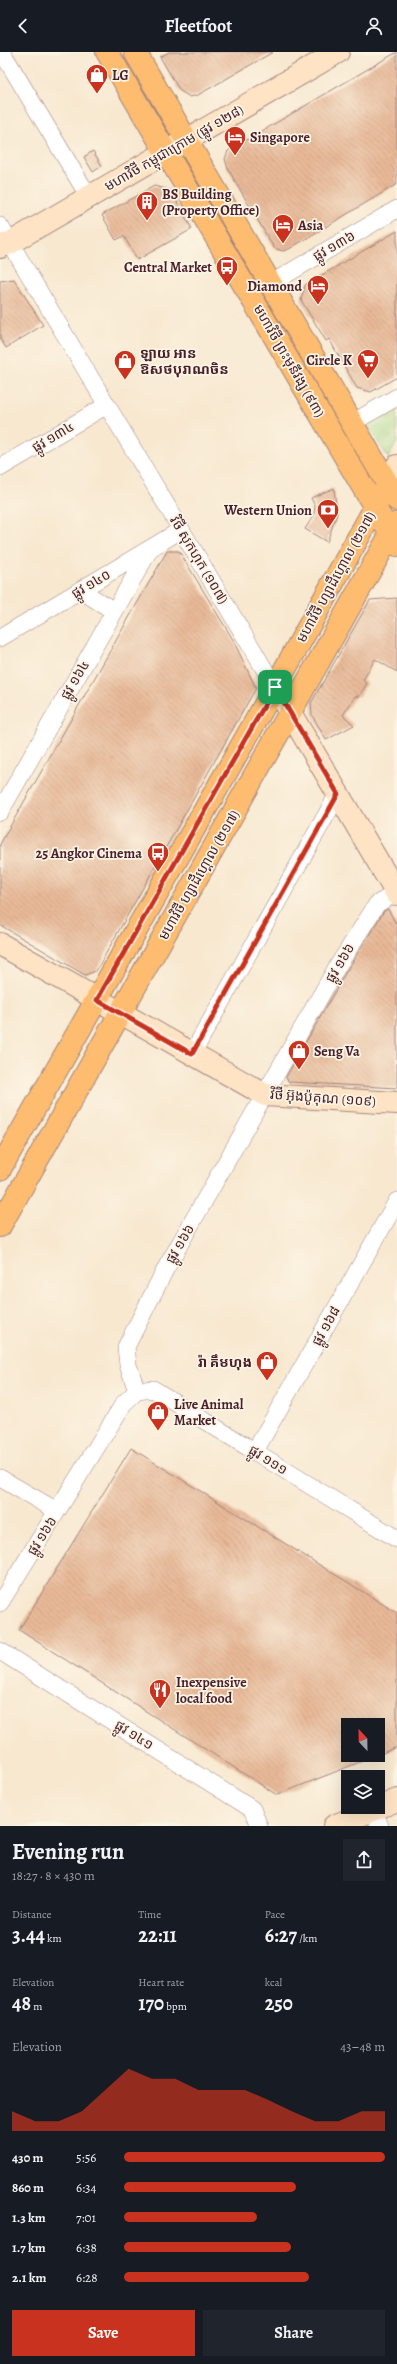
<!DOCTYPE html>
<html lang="en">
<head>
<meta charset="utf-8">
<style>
  :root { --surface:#171b24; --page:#20242c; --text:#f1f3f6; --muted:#9ea1a6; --accent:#c8321e }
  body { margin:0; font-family:Alegreya,"Noto Sans Khmer",serif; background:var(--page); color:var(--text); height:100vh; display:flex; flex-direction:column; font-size:15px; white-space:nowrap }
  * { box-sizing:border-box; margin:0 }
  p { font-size:13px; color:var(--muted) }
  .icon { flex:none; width:22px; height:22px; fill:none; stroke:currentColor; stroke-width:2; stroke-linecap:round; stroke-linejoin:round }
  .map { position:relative; height:1774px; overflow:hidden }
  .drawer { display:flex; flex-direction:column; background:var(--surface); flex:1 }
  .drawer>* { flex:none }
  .needle { width:26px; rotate:338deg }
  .tools { position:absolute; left:341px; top:1666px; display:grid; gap:8px }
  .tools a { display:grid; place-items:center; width:44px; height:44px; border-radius:0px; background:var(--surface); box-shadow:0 4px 16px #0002; font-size:20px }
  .pin { position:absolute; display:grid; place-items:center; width:34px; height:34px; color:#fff; margin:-17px; border-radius:8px; box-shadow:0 2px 6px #0006 }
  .round { display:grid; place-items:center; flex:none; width:42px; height:42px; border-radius:0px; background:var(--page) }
  .overview { display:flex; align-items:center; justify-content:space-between; height:68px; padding:0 12px }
  h1 { font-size:22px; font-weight:600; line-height:30px }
  .figures { display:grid; grid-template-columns:repeat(3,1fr); gap:6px; height:68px; padding:4px 12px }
  .figures div { display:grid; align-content:center }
  .figures b { font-size:20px; font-weight:600 }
  .figures small { font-size:11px; font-weight:400 }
  .figures p { font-size:11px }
  .chart { height:112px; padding:8px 12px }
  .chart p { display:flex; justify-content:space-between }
  .chart svg { width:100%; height:72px; margin-top:4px; fill:var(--accent); opacity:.7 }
  .action { display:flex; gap:8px; margin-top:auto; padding:8px 12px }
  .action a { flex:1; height:46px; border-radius:0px; background:var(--accent); color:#fff; font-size:16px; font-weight:600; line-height:46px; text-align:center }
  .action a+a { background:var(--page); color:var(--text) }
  ul { padding:0 12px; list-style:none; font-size:13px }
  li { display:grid; grid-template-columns:64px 48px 1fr; align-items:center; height:30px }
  li i { height:10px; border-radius:5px; background:var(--accent) }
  header { display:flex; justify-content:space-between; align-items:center; height:52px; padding:0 12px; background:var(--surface); font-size:18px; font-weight:600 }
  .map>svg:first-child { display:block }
  .grass { fill:url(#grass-tufts); stroke:#767956 }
  .building { fill:url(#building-back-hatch) }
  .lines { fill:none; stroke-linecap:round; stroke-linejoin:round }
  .street-casing { stroke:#a1847e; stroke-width:18 }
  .secondary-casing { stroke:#a1847e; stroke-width:24 }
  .primary-casing { stroke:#a1847e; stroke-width:24 }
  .highway-casing { stroke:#a1847e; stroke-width:24 }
  .street { stroke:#fff; stroke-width:17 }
  .secondary { stroke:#fee4c5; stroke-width:22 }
  .primary { stroke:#fdbc6f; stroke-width:22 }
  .highway { stroke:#fdbc6f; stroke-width:22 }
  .route-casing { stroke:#fff; stroke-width:8 }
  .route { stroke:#c8321e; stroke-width:5 }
  .labels { text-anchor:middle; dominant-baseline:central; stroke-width:3.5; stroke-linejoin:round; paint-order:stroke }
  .poi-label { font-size:14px; font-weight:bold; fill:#4a1f2b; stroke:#fcf5e5; text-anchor:start }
  .street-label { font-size:14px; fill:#4a1f2b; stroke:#fcf5e5 }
</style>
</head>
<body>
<header><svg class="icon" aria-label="back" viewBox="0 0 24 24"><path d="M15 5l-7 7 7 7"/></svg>Fleetfoot<svg class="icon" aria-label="person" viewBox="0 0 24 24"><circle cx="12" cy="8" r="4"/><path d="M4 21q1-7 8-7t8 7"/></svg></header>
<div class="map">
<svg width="397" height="1774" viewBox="0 0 397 1774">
  <defs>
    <pattern id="grass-tufts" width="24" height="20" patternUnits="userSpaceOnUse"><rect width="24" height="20" fill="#a1d382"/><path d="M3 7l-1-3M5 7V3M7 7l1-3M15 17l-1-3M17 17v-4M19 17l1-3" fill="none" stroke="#8cb570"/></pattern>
    <pattern id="building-back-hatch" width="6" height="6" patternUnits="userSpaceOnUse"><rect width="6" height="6" fill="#e8b998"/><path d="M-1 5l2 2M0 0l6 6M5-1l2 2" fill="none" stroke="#c89f83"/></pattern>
  </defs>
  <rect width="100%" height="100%" fill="#fcf5e5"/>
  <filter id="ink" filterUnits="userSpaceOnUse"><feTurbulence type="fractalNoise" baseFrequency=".025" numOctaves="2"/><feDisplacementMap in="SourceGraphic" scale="8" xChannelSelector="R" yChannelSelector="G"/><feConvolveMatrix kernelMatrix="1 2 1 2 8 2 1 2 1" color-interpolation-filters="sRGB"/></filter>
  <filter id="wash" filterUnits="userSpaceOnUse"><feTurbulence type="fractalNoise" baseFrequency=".012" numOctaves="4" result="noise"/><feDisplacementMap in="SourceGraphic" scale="16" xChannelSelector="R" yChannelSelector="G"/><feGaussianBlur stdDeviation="0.9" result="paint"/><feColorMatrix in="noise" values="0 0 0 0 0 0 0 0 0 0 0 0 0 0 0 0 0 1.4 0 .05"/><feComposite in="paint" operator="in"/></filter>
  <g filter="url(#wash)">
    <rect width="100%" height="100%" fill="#f8e8d0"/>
    <path class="grass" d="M397 355V390L388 406 367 372Z"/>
    <g id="blocks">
      <path class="building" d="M169 0H273L198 43 190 45 180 39 160 5Z
        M397 0V132L289 197 283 199 274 196 228 117 225 107 228 99Z
        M93 99 102 114 93 120 84 105Z
        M154 134 170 138 192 177 137 208 124 184 116 188 102 163Z
        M397 179V325L371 340 357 336 329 287 326 289 301 248 305 233Z
        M14 227 43 273 6 296 0 286V229Z
        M334 436 337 462 327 490 305 477 314 463 315 454 311 446Z
        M167 499H179L232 586 256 636 96 919 85 923 0 873V792Z
        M397 546V620L375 607 363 628 367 631 359 645 356 643 343 663 354 673 326 688 312 663 311 651 370 548Z
        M388 857 397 874V1036L289 1030 286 1025 346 920 384 859Z
        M131 1396 397 1561V1695L378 1703V1673H348V1703L375 1704 277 1743 19 1578Z"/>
    </g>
  </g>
  <g filter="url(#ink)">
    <use href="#blocks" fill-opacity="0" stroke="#a1847e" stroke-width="1"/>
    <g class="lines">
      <g class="street-casing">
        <path id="street" d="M2 0 89 145
          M0 174 275 635
          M270 232 397 157
          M352 371 397 345
          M0 416 107 353
          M80 538 114 559
          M0 586 181 478
          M0 760 150 497
          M192 1002 338 742
          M137 1339 128 1313 126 1295 166 1216 337 915 377 852 396 841
          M137 1339 153 1337 397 1487
          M255 1399 397 1149
          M0 1426 57 1459
          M0 1551 124 1351 137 1339
          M0 1599 252 1757 259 1774
          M373 1758 380 1774"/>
      </g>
      <g class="secondary-casing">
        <path id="secondary" d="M0 195 10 191 338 0
          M388 432 397 414
          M275 635 397 842
          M0 892 265 1043 397 1051
          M334 1774 397 1748"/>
      </g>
      <g class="primary-casing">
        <path id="primary" d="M0 1117 275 635 388 432
          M0 1174 397 471"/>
      </g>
      <g class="highway-casing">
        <path id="highway" d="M107 0 397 493
          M135 0 397 448"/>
      </g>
      <use href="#street" class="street"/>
      <use href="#secondary" class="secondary"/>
      <use href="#primary" class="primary"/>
      <use href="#highway" class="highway"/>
    </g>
  </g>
  <g class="lines" filter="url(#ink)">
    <g class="route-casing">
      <path id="route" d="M275 635 338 742 192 1002 97 948Z"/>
    </g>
    <use href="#route" class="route"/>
  </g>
  <defs>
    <g id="shop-pin" transform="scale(1.15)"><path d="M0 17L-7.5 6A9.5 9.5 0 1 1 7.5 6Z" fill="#c8321e" stroke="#fcf5e5"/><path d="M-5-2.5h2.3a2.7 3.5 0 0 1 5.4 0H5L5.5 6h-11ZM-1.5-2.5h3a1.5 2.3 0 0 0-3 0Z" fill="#fff"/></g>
    <g id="hotel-pin" transform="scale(1.15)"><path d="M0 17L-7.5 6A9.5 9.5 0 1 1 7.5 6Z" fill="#c8321e" stroke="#fcf5e5"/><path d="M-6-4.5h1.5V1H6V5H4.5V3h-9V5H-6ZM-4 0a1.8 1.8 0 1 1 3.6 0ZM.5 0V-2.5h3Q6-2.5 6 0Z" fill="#fff"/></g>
    <g id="building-pin" transform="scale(1.15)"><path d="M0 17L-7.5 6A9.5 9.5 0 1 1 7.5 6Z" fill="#c8321e" stroke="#fcf5e5"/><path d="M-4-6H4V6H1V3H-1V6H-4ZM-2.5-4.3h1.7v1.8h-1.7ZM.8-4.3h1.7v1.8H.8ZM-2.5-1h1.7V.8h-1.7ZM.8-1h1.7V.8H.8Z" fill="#fff"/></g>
    <g id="bus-pin" transform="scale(1.15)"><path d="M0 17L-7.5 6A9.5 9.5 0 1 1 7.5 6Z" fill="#c8321e" stroke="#fcf5e5"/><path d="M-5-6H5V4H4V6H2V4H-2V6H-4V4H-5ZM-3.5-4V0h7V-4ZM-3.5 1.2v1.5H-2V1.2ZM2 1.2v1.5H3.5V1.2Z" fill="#fff"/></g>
    <g id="supermarket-pin" transform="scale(1.15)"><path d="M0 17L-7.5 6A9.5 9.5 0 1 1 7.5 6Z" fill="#c8321e" stroke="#fcf5e5"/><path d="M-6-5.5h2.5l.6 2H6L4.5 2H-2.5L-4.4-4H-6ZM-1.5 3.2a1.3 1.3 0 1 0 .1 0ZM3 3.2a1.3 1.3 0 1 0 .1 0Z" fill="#fff"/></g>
    <g id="bank-pin" transform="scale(1.15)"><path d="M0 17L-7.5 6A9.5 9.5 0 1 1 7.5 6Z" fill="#c8321e" stroke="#fcf5e5"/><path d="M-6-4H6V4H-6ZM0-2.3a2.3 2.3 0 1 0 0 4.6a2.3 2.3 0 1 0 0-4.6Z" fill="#fff"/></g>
    <g id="restaurant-pin" transform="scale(1.15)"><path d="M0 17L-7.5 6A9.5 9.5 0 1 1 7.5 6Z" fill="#c8321e" stroke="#fcf5e5"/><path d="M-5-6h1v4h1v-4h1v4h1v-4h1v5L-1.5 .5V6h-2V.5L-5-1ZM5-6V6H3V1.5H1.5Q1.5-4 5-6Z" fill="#fff"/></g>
  </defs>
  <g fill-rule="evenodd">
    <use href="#shop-pin" x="97" y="23"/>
    <use href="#hotel-pin" x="235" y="85"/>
    <use href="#building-pin" x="147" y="150"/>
    <use href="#hotel-pin" x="283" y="173"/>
    <use href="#bus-pin" x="227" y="215"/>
    <use href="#hotel-pin" x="318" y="234"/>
    <use href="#supermarket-pin" x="368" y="308"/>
    <use href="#shop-pin" x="125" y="309"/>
    <use href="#bank-pin" x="328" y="458"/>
    <use href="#bus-pin" x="158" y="801"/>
    <use href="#shop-pin" x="299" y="999"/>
    <use href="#shop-pin" x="267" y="1310"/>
    <use href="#shop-pin" x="158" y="1360"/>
    <use href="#restaurant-pin" x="160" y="1638"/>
  </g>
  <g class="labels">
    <g class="poi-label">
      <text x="112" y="23">LG</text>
      <text x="250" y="85">Singapore</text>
      <text x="162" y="142">BS Building<tspan x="162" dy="16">(Property Office)</tspan></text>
      <text x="298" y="173">Asia</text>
      <text x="212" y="215" text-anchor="end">Central Market</text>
      <text x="302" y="234" text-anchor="end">Diamond</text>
      <text x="140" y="301">ឡាយ អាន<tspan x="140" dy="16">ឱសថបុរាណចិន</tspan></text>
      <text x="352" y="308" text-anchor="end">Circle K</text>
      <text x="312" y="458" text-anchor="end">Western Union</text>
      <text x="142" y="801" text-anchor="end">25 Angkor Cinema</text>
      <text x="314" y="999">Seng Va</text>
      <text x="252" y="1310" text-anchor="end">រ៉ា គឹមហុង</text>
      <text x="174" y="1352">Live Animal<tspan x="174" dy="16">Market</tspan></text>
      <text x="176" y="1630">Inexpensive<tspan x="176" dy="16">local food</tspan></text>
    </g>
    <g class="street-label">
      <text transform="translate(174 96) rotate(-30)">មហាវិថី កម្ពុជាក្រោម (ផ្លូវ ១២៨)</text>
      <text transform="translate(334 194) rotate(-30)">ផ្លូវ ១៣៦</text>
      <text transform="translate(289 309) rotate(60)">មហាវិថី ព្រះមុនីវង្ស (៩៣)</text>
      <text transform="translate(53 385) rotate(-31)">ផ្លូវ ១៣៤</text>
      <text transform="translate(199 508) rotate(59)">វិថី សុកហុក (១០៧)</text>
      <text transform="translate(336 525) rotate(-61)">មហាវិថី ហ្សាដឹហ្គោល (២១៧)</text>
      <text transform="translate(91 532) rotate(-31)">ផ្លូវ ១៤០</text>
      <text transform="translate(75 628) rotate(-60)">ផ្លូវ ១៦៤</text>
      <text transform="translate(199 823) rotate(-60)">មហាវិថី ហ្សាដឹហ្គោល (២១៧)</text>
      <text transform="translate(340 911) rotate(-59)">ផ្លូវ ១៦៦</text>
      <text transform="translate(323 1046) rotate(4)">វិថី អ៊ុងប៉ូគុណ (១០៩)</text>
      <text transform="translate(180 1192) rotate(-60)">ផ្លូវ ១៦៦</text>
      <text transform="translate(326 1274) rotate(-61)">ផ្លូវ ១៦៨</text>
      <text transform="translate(268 1408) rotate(32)">ផ្លូវ ១១១</text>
      <text transform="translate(42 1484) rotate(-58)">ផ្លូវ ១៦៦</text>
      <text transform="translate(134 1683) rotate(32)">ផ្លូវ ១៤១</text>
    </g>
  </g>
</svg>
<div class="tools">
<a><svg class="needle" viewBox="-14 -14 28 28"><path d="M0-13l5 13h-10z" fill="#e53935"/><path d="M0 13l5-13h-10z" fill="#9ea1a6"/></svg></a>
<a><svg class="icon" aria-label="layers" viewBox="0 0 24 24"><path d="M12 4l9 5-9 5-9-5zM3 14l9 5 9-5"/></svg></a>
</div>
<div class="pin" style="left:275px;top:635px;background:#1e9e55"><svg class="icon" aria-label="arrive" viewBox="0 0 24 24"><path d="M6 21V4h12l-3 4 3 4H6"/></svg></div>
</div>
<section class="drawer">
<div class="overview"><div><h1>Evening run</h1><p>18:27 · 8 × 430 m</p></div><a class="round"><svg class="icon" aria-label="share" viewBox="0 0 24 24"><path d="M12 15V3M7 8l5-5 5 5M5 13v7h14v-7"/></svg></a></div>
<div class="figures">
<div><p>Distance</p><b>3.44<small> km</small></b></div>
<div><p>Time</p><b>22:11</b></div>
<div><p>Pace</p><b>6:27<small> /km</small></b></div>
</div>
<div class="figures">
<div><p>Elevation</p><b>48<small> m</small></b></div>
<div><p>Heart rate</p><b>170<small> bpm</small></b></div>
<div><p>kcal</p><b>250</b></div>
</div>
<div class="chart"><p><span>Elevation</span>43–48 m</p>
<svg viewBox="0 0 160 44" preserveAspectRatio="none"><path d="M0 44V32L10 38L20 38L30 32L40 19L50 6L60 12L70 12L80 19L90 19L100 19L110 25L120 32L130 38L140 38L150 32L160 32V44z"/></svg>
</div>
<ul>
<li><b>430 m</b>5:56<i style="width:100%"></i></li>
<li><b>860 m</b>6:34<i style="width:66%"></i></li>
<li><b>1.3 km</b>7:01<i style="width:51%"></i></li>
<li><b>1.7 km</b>6:38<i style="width:64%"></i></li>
<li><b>2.1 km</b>6:28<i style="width:71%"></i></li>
</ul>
<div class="action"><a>Save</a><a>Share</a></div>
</section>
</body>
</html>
